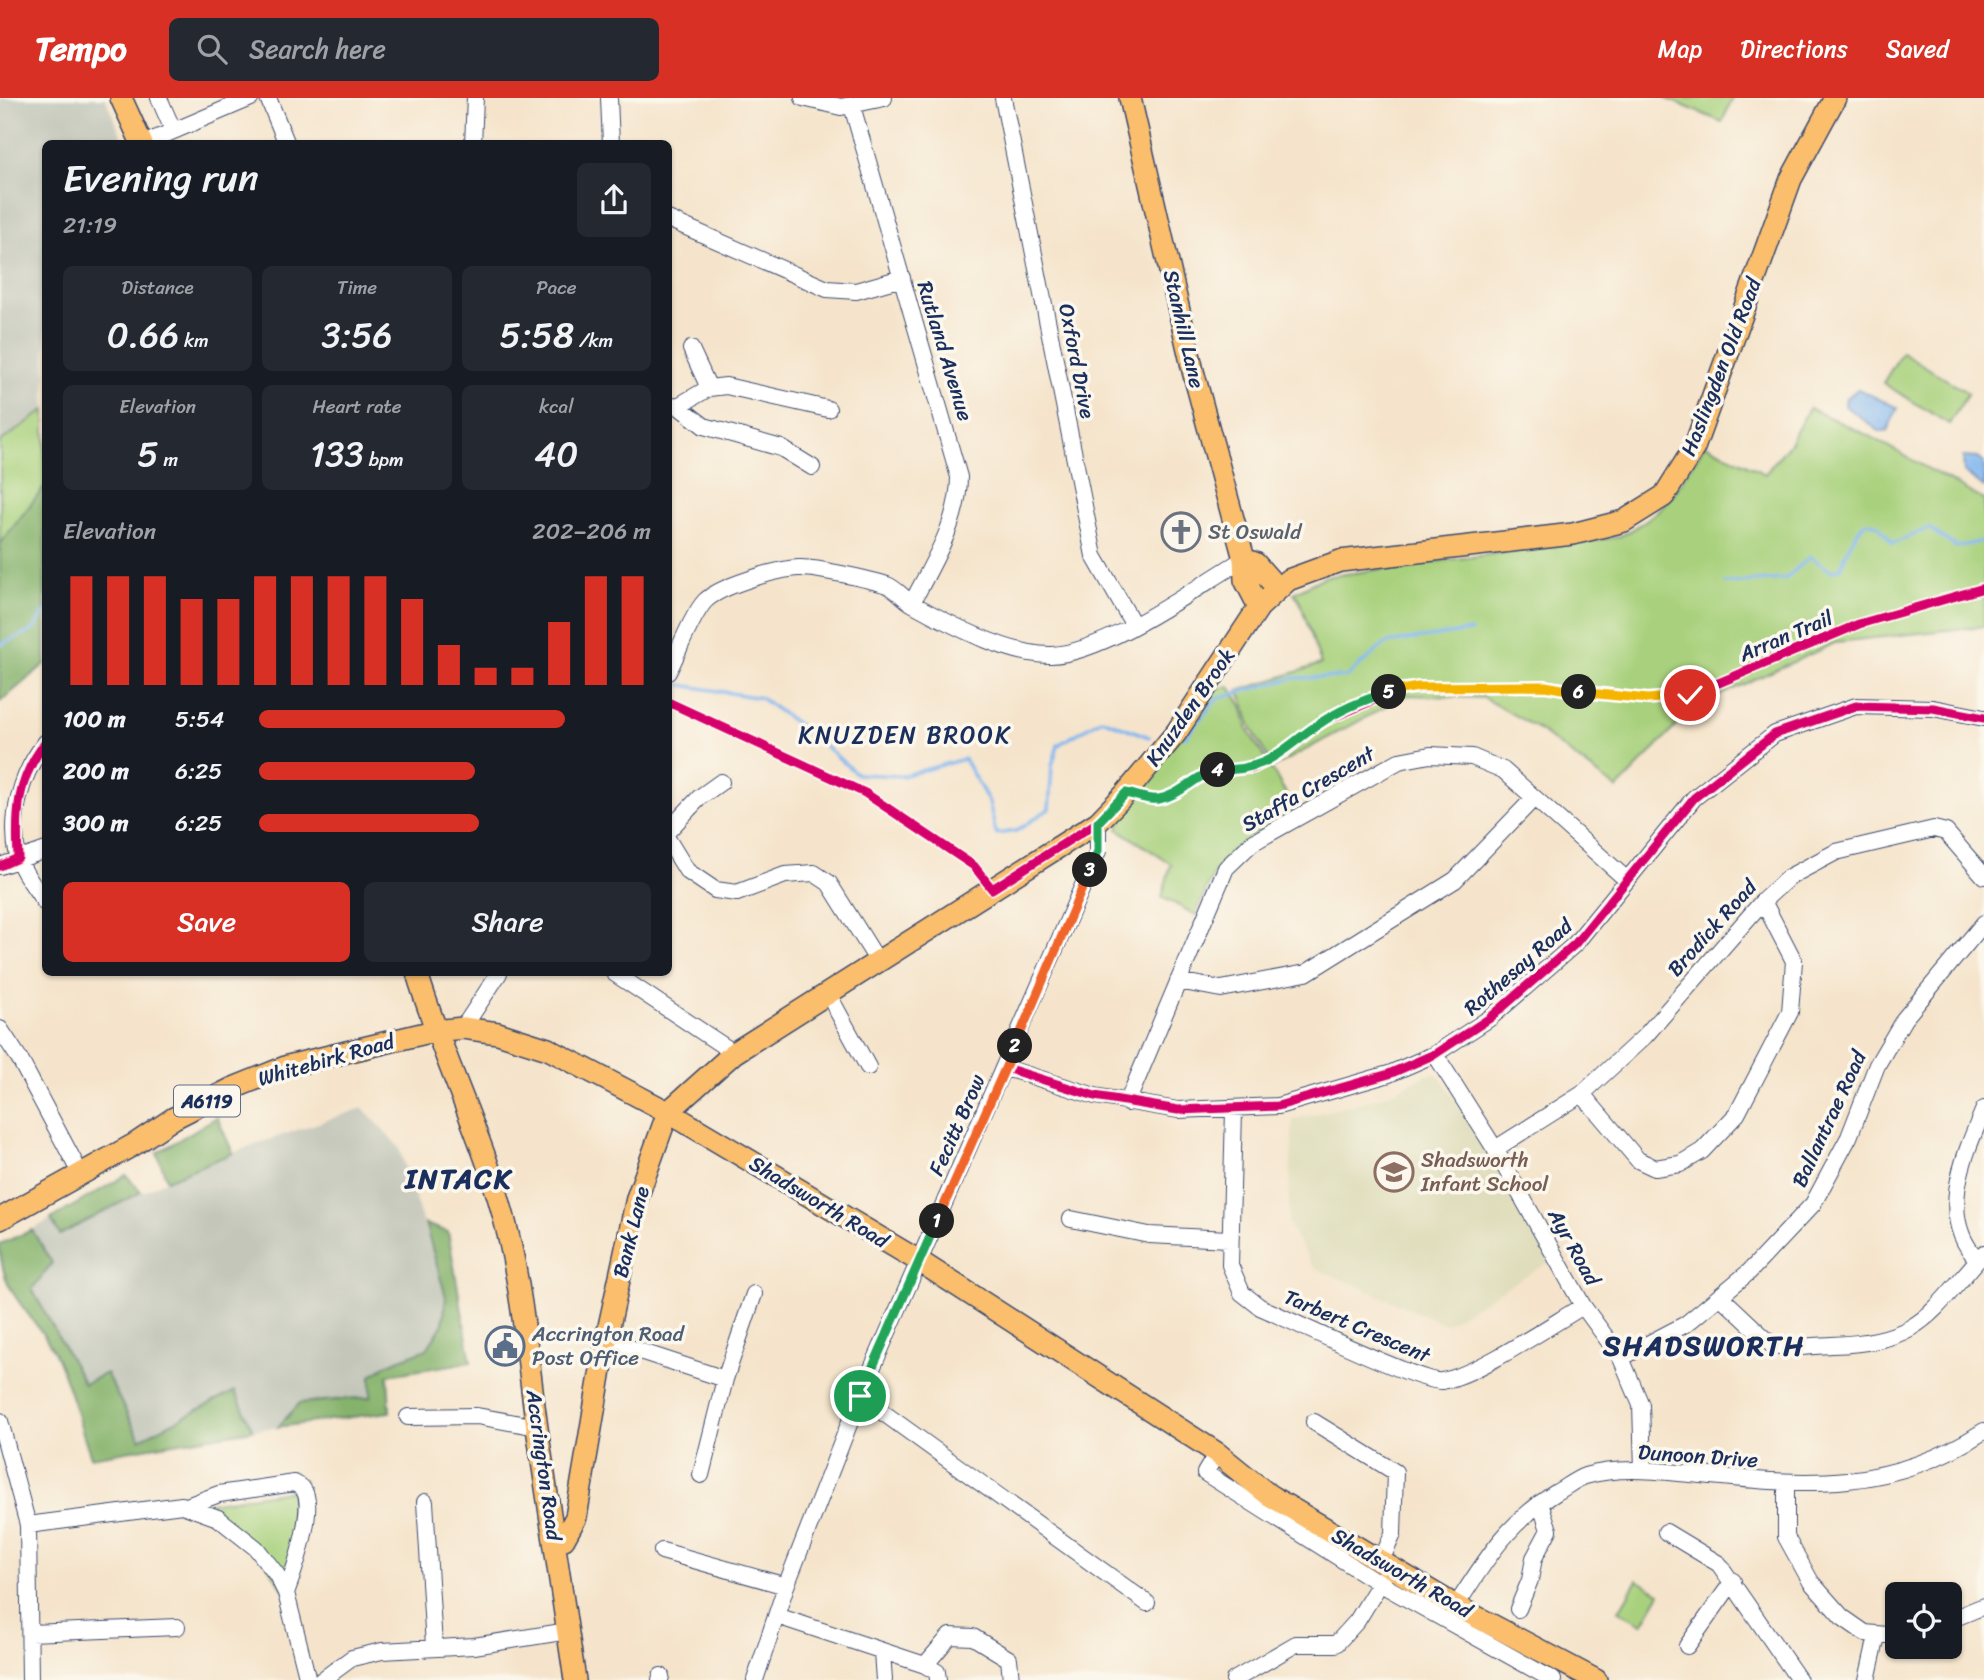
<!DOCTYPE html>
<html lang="en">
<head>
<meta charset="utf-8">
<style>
  :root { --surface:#171b24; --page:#242831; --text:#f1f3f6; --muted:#9ea1a6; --accent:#d93025 }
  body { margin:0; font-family:Sriracha,sans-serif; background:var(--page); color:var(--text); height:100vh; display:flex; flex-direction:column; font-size:26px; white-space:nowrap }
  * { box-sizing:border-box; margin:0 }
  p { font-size:23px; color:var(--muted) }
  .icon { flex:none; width:38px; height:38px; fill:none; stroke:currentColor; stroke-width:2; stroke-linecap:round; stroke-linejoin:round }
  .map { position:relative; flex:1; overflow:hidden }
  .sheet { position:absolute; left:42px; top:42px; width:630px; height:836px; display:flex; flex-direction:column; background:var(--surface); border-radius:10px; box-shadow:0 2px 5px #0004 }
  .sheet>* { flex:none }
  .tools { position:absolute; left:1885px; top:1484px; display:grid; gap:14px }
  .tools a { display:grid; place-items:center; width:77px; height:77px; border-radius:10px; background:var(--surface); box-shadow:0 2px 5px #0004; font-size:35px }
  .pin { position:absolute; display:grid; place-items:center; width:60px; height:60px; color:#fff; margin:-30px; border:4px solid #fff; border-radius:50%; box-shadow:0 2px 7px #0007 }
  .km { position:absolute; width:35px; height:35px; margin:-18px; border-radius:50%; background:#222; color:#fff; font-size:19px; line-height:35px; text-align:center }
  .round { display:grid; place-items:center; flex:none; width:74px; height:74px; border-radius:10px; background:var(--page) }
  .overview { display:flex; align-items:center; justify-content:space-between; height:119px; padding:0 21px }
  h1 { font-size:38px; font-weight:600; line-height:52px }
  .stats { display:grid; grid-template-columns:repeat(3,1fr); gap:10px; height:119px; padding:7px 21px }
  .stats div { display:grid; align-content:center; border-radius:10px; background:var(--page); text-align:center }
  .stats b { font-size:35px; font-weight:600 }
  .stats small { font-size:19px; font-weight:400 }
  .stats p { font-size:19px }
  .chart { height:196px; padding:14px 21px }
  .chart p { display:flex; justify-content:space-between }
  .chart svg { width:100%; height:126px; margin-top:7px; stroke:var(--accent); stroke-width:6 }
  .action { display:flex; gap:14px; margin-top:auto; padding:14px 21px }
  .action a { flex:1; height:80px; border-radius:10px; background:var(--accent); color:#fff; font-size:28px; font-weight:600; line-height:80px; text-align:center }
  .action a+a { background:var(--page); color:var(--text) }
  ul { padding:0 21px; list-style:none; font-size:23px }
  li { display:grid; grid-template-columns:112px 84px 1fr; align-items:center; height:52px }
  li i { height:18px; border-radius:9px; background:var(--accent) }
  header { display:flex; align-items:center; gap:42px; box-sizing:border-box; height:98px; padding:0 35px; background:var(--accent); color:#fff }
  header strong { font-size:33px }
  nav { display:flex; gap:38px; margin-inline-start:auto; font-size:24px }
  .search { width:490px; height:63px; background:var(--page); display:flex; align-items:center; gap:18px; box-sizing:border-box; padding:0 24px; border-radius:10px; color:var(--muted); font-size:26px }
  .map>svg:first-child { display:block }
  .built { fill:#dfddbb }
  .industrial { fill:#c3c6b9 }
  .green { fill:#a9d17d; stroke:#62806e; stroke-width:2 }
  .forest { fill:#86b36c; stroke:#507165; stroke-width:2 }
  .water { fill:#80b6ef; stroke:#4e72a6; stroke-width:2 }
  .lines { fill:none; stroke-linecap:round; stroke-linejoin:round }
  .stream { stroke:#80b6ef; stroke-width:3.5 }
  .minor-casing { stroke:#3c4a6e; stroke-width:18 }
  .major-casing { stroke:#3c4a6e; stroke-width:24 }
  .minor { stroke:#fff; stroke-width:16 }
  .major { stroke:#fabe6d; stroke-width:21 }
  .cycleway-casing { stroke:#fbf7ec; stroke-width:13 }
  .cycleway { stroke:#d6006c; stroke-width:9 }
  .split-1-casing { stroke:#fff; stroke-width:14 }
  .split-2-casing { stroke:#fff; stroke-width:14 }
  .split-3-casing { stroke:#fff; stroke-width:14 }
  .split-4-casing { stroke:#fff; stroke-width:14 }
  .split-5-casing { stroke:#fff; stroke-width:14 }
  .split-6-casing { stroke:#fff; stroke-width:14 }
  .split-7-casing { stroke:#fff; stroke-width:14 }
  .split-1 { stroke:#22a559; stroke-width:9 }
  .split-2 { stroke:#f0652b; stroke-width:9 }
  .split-3 { stroke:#f0652b; stroke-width:9 }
  .split-4 { stroke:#22a559; stroke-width:9 }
  .split-5 { stroke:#22a559; stroke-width:9 }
  .split-6 { stroke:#f5b400; stroke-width:9 }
  .split-7 { stroke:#f5b400; stroke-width:9 }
  .labels { text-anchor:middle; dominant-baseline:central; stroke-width:7; stroke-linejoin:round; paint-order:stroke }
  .shield { fill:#fbf7ec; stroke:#5e6b89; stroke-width:2 }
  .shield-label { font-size:19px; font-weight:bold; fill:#1b2f5e }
  .street-label { font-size:21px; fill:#1b2f5e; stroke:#fbf7ec }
  .worship-label { font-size:21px; fill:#5b616d; stroke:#fbf7ec; text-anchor:start }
  .education-label { font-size:21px; fill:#785e54; stroke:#fbf7ec; text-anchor:start }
  .service-label { font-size:21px; fill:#4e5e75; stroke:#fbf7ec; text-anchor:start }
  .quarter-label { font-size:24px; letter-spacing:2px; fill:#1b2f5e; stroke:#fbf7ec }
  .district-label { font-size:28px; font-weight:bold; letter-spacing:2px; fill:#1b2f5e; stroke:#fbf7ec }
</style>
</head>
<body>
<header>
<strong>Tempo</strong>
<div class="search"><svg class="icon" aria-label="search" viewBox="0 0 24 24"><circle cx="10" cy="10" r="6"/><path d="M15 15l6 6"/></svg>Search here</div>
<nav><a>Map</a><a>Directions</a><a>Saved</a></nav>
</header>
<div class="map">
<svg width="1984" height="1582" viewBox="0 0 1984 1582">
  <rect width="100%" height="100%" fill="#fbf7ec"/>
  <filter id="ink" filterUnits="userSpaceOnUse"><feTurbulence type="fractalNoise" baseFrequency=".0143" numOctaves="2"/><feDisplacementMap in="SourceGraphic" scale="14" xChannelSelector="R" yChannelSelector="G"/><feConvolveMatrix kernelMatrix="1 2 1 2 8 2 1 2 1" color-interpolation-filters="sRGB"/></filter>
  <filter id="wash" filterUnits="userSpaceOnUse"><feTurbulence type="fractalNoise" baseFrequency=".00686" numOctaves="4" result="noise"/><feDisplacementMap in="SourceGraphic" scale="28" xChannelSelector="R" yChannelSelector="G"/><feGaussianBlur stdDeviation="1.57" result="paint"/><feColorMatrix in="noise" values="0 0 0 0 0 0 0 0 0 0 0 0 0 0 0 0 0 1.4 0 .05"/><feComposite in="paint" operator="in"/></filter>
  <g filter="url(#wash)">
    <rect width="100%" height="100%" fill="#f5e4cb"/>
    <path class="built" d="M1435 976 1442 981 1551 1163 1445 1226 1313 1169 1288 1125 1293 1022 1384 998 1426 977Z"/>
    <path class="industrial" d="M0 0H105L125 45 46 46 45 388 0 446Z
      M363 1010 399 1049 446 1199 443 1226 427 1251 388 1266 372 1299 300 1305 278 1329 253 1332 235 1293 140 1342 106 1276 84 1287 32 1191 52 1165 32 1132 51 1121 60 1137 167 1082 250 1048Z"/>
    <path class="green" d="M1665 0H1733L1722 24Z
      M1902 254 1968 295 1949 326 1883 285Z
      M1809 310 1869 338 1984 402V528L1837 544 1694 609 1617 691 1535 629 1484 600 1407 597 1274 669C1265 654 1255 640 1249 624 1245 613 1245 603 1238 593L1321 566 1299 501 1294 495 1324 479 1619 439C1666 415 1679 390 1705 346L1765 376 1790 345Z
      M45 312V388L0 446V344Z
      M1230 589 1242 608 1248 632 1296 712C1237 747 1220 749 1196 817L1162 799 1171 766 1118 731 1127 704 1218 590Z
      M303 1391 286 1495 256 1450 187 1408Z
      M1637 1482 1660 1495 1642 1526 1619 1513Z"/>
    <path class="forest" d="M45 388V566L0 604V446Z
      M217 1019 233 1055 167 1082 157 1055Z
      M126 1077 141 1094 60 1137 51 1121Z
      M425 1126 448 1134 471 1264 388 1277 390 1314 278 1329 300 1305 371 1299V1278L388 1266 427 1251 443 1226 446 1199Z
      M32 1132 52 1165 32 1191 84 1286 106 1275 140 1341 235 1293 253 1332 91 1359C79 1326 70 1288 55 1256 35 1215 0 1199 0 1146Z"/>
    <path class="water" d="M1858 291 1898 310 1887 333H1879L1845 308 1846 300Z
      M1963 359 1977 360 1984 365V390L1964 374Z"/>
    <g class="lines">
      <path class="stream" d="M1725 485 1785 481 1810 459 1831 473 1841 470C1845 456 1855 433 1866 424L1878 427 1893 446 1929 430 1956 449 1984 443
        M0 547 33 532 46 512
        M681 587 761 600 811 636 857 676 902 678 964 661 989 704 996 736 1016 733 1049 711 1052 668 1058 647 1102 621 1149 639
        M1185 639 1218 600 1293 580 1346 579 1386 545 1471 533"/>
    </g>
  </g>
  <g filter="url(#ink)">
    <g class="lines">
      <g class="minor-casing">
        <path id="minor" d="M159 0 173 32
          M268 0 287 46
          M609 0 611 46
          M803 0 841 9 884 0
          M1003 0 1094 458 1133 526
          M852 8 959 379C959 424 932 466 912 505
          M143 46 251 0
          M473 46 475 0
          M668 121 827 191 856 193 902 180
          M691 251 709 290
          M668 306 678 308 704 328 781 350 812 369
          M678 308 709 290 726 288 828 311
          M668 574C678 555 692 517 705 503 720 488 777 471 799 470 814 469 872 482 887 487 897 491 904 501 913 506 949 526 1010 558 1051 557 1106 555 1195 490 1244 461
          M46 644C21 675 9 719 18 759 22 774 37 792 46 806
          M668 733 700 699 721 684
          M668 742 687 773 715 792 737 795 785 777 814 775 829 785 879 865
          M0 768 46 752
          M614 875 734 955
          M1178 883 1221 891 1306 875 1455 782 1534 700
          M828 896 868 969
          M463 930 499 875
          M0 931 19 960 80 1075
          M1435 956 1495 1051 1583 1208 1621 1260 1641 1307 1643 1371
          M1006 970 1095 998 1178 1012 1278 1008 1389 976 1435 956 1490 920 1575 846 1694 700 1775 636 1856 608 1933 610 1984 620
          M1582 996 1638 1062 1655 1070 1680 1066 1702 1053 1737 1016 1790 914 1794 863 1763 803
          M1127 1005 1226 770 1252 745 1399 663 1430 657 1472 659 1503 672 1627 782
          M1234 1012 1230 1167 1242 1195 1260 1209C1288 1221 1422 1286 1442 1283 1477 1277 1549 1228 1583 1208
          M1495 1051 1582 996 1645 938 1763 803 1789 779 1836 754 1934 731 1946 734 1984 778
          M1071 1121 1149 1137 1229 1141
          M1978 1162C1936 1119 1964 1058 1984 1011
          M1720 1198 1772 1247C1791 1251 1812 1248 1831 1247 1922 1244 1928 1217 1984 1155
          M606 1242 725 1281
          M1621 1260 1686 1226 1749 1174 1813 1106 1849 1039 1877 967 1904 921 1984 825
          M860 1298 1147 1505
          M408 1319 477 1318 537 1329
          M0 1323 28 1427 30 1582
          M1314 1324 1395 1374 1393 1436 1380 1465
          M1217 1355 1205 1375 1379 1485 1553 1582
          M701 1377 725 1281 754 1196
          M1786 1386V1439L1811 1484 1842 1519 1865 1535 1897 1538
          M425 1404 434 1548
          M187 1408 219 1396 294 1385C297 1387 301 1388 303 1391 317 1408 293 1476 286 1495
          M28 1427 182 1407 218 1420 256 1450 277 1477 286 1495 308 1582
          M1666 1434 1719 1466 1799 1582
          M662 1453 786 1488
          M1456 1508C1486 1461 1508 1424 1557 1394 1566 1389 1576 1381 1585 1378 1623 1367 1664 1374 1702 1377 1807 1388 1892 1394 1984 1333
          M1518 1511 1530 1482 1534 1460 1549 1432 1540 1405
          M777 1518 925 1567 950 1538 973 1539 1009 1561 1011 1582
          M1950 1522 1984 1508
          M30 1535 177 1529
          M1687 1548 1733 1483
          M882 1554 884 1582
          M925 1567 937 1574 938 1582
          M322 1582 352 1560 382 1553 474 1548 568 1533
          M660 1582 661 1578
          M755 1582 786 1488 860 1298 1098 753V724
          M1234 1582 1296 1546H1336L1357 1523 1385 1477
          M1867 1582 1877 1538"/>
      </g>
      <g class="major-casing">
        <path id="major" d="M121 0 142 46
          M1130 0 1193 273 1244 461 1245 482 1259 509
          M1244 461 1255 465 1277 490
          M417 875C443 963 487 1046 508 1136 523 1200 528 1265 537 1330 549 1414 563 1498 575 1582
          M0 1121 135 1046 174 1020 231 991 288 968 434 933 463 930 498 935 548 951 668 1014 919 1163 1217 1355 1269 1397 1456 1508 1596 1582
          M555 1443 564 1441 576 1419 606 1242 637 1100 668 1014 734 955 1098 724 1126 695 1176 635 1259 509 1288 482 1340 463 1573 436 1624 423 1664 398 1694 350 1791 81 1835 0"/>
      </g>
      <use href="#minor" class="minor"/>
      <use href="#major" class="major"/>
      <g class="cycleway-casing">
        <path id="cycleway" d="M668 604 865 695 974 768 992 791 1098 724 1126 695 1157 702 1176 695 1205 675 1254 670 1284 654 1322 624 1400 591 1545 588 1648 601 1690 597 1859 526 1984 490
          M0 768 18 760C16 715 16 682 46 644
          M1006 970 1095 998 1178 1012 1278 1008 1389 976 1435 956 1490 920 1575 846 1694 700 1775 636 1856 608 1933 610 1984 620"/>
      </g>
      <use href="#cycleway" class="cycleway"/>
    </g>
  </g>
  <g class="lines" filter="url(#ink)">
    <g class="split-1-casing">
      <path id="split-1" d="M860 1298 937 1123"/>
    </g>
    <g class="split-2-casing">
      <path id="split-2" d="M937 1123 1015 948"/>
    </g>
    <g class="split-3-casing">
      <path id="split-3" d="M1015 948 1090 772"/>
    </g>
    <g class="split-4-casing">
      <path id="split-4" d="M1090 772 1098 753V724L1126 695C1136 697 1150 703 1159 701 1182 697 1196 676 1218 672"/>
    </g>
    <g class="split-5-casing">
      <path id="split-5" d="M1218 672C1271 672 1279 653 1319 626 1338 613 1366 601 1389 594"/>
    </g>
    <g class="split-6-casing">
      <path id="split-6" d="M1389 594 1418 589 1545 588 1579 594"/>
    </g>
    <g class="split-7-casing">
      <path id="split-7" d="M1579 594 1648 601 1690 597"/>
    </g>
    <use href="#split-1" class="split-1"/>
    <use href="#split-2" class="split-2"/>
    <use href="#split-3" class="split-3"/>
    <use href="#split-4" class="split-4"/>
    <use href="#split-5" class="split-5"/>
    <use href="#split-6" class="split-6"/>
    <use href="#split-7" class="split-7"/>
  </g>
  <defs>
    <g id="church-ring" transform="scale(2.0125)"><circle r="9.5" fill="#fbf7ec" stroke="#6b7280" stroke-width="1.5"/><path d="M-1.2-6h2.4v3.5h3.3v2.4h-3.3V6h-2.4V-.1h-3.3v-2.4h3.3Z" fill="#6b7280"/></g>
    <g id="school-ring" transform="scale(2.0125)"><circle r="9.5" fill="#fbf7ec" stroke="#8d6e63" stroke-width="1.5"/><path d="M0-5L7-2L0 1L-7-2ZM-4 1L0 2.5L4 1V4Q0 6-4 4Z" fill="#8d6e63"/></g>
    <g id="civic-ring" transform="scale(2.0125)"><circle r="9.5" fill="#fbf7ec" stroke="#5c6f8a" stroke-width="1.5"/><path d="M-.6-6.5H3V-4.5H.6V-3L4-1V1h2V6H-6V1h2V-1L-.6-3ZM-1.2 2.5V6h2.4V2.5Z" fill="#5c6f8a"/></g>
  </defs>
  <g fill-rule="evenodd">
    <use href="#church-ring" x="1181" y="434"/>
    <use href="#school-ring" x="1394" y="1074"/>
    <use href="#civic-ring" x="505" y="1248"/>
  </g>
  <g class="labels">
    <rect class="shield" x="174" y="987.5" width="66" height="31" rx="5"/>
    <g class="shield-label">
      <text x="207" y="1003">A6119</text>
    </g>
    <g class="street-label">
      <text transform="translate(1184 231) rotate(77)">Stanhill Lane</text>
      <text transform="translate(945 253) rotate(73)">Rutland Avenue</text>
      <text transform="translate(1077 263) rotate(79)">Oxford Drive</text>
      <text transform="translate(1721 269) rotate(-69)">Haslingden Old Road</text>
      <text transform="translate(1786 538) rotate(-23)">Arran Trail</text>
      <text transform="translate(1190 609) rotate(-55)">Knuzden Brook</text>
      <text transform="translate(1308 691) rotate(-30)">Staffa Crescent</text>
      <text transform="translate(1712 830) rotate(-48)">Brodick Road</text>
      <text transform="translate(1518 869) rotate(-41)">Rothesay Road</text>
      <text transform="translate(326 962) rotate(-16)">Whitebirk Road</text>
      <text transform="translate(1829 1021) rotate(-65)">Ballantrae Road</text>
      <text transform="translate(957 1027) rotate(-66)">Fecitt Brow</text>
      <text transform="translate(819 1104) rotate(31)">Shadsworth Road</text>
      <text transform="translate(631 1134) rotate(-76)">Bank Lane</text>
      <text transform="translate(1574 1149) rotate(61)">Ayr Road</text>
      <text transform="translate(1357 1228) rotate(23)">Tarbert Crescent</text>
      <text transform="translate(1698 1358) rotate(4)">Dunoon Drive</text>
      <text transform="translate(544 1367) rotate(82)">Accrington Road</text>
      <text transform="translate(1402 1475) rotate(30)">Shadsworth Road</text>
    </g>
    <g class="worship-label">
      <text x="1208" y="434">St Oswald</text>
    </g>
    <g class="education-label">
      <text x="1421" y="1062">Shadsworth<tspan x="1421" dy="24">Infant School</tspan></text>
    </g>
    <g class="service-label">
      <text x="532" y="1236">Accrington Road<tspan x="532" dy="24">Post Office</tspan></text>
    </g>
    <g class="quarter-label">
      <text x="905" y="637">KNUZDEN BROOK</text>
    </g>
    <g class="district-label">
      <text x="459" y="1080">INTACK</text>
      <text x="1704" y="1247">SHADSWORTH</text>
    </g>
  </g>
</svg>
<div class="tools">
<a><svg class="icon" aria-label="locate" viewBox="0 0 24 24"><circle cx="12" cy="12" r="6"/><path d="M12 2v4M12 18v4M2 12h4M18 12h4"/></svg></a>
</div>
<div class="pin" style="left:860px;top:1298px;background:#1e9e55"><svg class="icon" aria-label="arrive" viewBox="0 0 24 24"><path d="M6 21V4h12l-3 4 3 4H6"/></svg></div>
<div class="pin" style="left:1690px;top:597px;background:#d93025"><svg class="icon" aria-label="check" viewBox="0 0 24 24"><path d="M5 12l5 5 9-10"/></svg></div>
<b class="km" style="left:937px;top:1123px">1</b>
<b class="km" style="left:1015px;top:948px">2</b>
<b class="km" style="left:1090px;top:772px">3</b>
<b class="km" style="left:1218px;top:672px">4</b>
<b class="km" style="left:1389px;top:594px">5</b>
<b class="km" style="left:1579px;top:594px">6</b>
<section class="sheet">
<div class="overview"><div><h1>Evening run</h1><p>21:19</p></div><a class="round"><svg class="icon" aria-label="share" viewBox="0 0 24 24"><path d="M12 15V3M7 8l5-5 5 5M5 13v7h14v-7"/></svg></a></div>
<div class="stats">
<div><p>Distance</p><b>0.66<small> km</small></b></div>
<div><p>Time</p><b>3:56</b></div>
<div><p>Pace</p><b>5:58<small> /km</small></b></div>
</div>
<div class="stats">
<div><p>Elevation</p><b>5<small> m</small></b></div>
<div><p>Heart rate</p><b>133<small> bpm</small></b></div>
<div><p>kcal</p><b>40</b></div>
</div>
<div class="chart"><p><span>Elevation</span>202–206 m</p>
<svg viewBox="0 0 160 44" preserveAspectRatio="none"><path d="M5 44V6M15 44V6M25 44V6M35 44V14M45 44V14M55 44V6M65 44V6M75 44V6M85 44V6M95 44V14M105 44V30M115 44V38M125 44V38M135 44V22M145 44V6M155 44V6"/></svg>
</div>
<ul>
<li><b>100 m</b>5:54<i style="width:78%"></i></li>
<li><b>200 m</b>6:25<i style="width:55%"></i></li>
<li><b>300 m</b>6:25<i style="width:56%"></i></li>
</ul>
<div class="action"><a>Save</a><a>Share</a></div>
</section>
</div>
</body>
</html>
